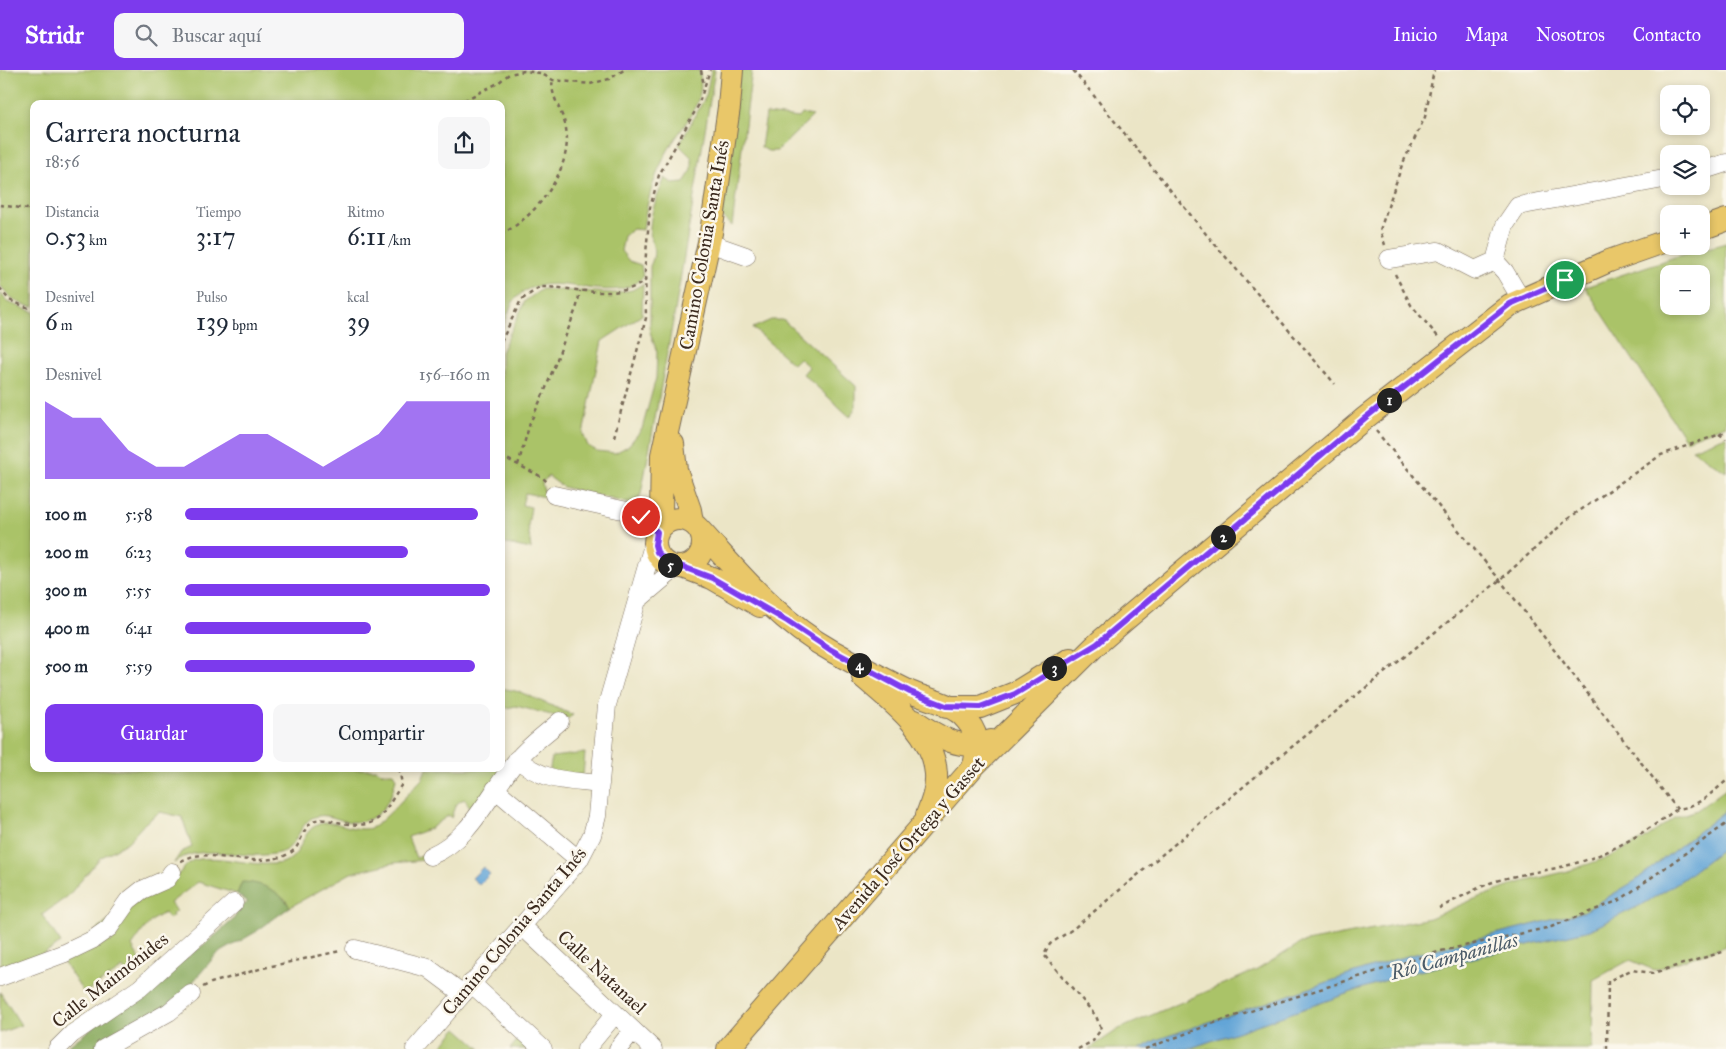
<!DOCTYPE html>
<html lang="es">
<head>
<meta charset="utf-8">
<style>
  :root { --surface:#fff; --page:#f6f6f7; --text:#1f2937; --muted:#747a83; --accent:#7c3aed }
  body { margin:0; font-family:"IM FELL Great Primer",serif; background:var(--page); color:var(--text); height:100vh; display:flex; flex-direction:column; font-size:19px; white-space:nowrap }
  * { box-sizing:border-box; margin:0 }
  p { font-size:16px; color:var(--muted) }
  .icon { flex:none; width:28px; height:28px; fill:none; stroke:currentColor; stroke-width:2; stroke-linecap:round; stroke-linejoin:round }
  .map { position:relative; flex:1; overflow:hidden }
  .side { position:absolute; left:30px; top:30px; width:475px; height:672px; display:flex; flex-direction:column; background:var(--surface); border-radius:10px; box-shadow:0 2px 8px #0003 }
  .side>* { flex:none }
  .tools { position:absolute; left:1660px; top:15px; display:grid; gap:10px }
  .tools a { display:grid; place-items:center; width:50px; height:50px; border-radius:10px; background:var(--surface); box-shadow:0 2px 8px #0003; font-size:25px }
  .pin { position:absolute; display:grid; place-items:center; width:42px; height:42px; color:#fff; margin:-21px; border:2px solid #fff; border-radius:50%; box-shadow:0 1px 5px #0007 }
  .km { position:absolute; width:25px; height:25px; margin:-12px; border-radius:50%; background:#222; color:#fff; font-size:14px; line-height:25px; text-align:center }
  .round { display:grid; place-items:center; flex:none; width:52px; height:52px; border-radius:10px; background:var(--page) }
  .headline { display:flex; align-items:center; justify-content:space-between; height:85px; padding:0 15px }
  h1 { font-size:28px; font-weight:600; line-height:38px }
  .metrics { display:grid; grid-template-columns:repeat(3,1fr); gap:8px; height:85px; padding:5px 15px }
  .metrics div { display:grid; align-content:center }
  .metrics b { font-size:25px; font-weight:600 }
  .metrics small { font-size:14px; font-weight:400 }
  .metrics p { font-size:14px }
  .chart { height:140px; padding:10px 15px }
  .chart p { display:flex; justify-content:space-between }
  .chart svg { width:100%; height:90px; margin-top:5px; fill:var(--accent); opacity:.7 }
  .button { display:flex; gap:10px; margin-top:auto; padding:10px 15px }
  .button a { flex:1; height:58px; border-radius:10px; background:var(--accent); color:#fff; font-size:20px; font-weight:600; line-height:58px; text-align:center }
  .button a+a { background:var(--page); color:var(--text) }
  ul { padding:0 15px; list-style:none; font-size:16px }
  li { display:grid; grid-template-columns:80px 60px 1fr; align-items:center; height:38px }
  li i { height:12px; border-radius:6px; background:var(--accent) }
  header { display:flex; align-items:center; gap:30px; box-sizing:border-box; height:70px; padding:0 25px; background:var(--accent); color:#fff }
  header strong { font-size:24px }
  nav { display:flex; gap:28px; margin-inline-start:auto; font-size:18px }
  .search { width:350px; height:45px; background:var(--page); display:flex; align-items:center; gap:12px; box-sizing:border-box; padding:0 18px; border-radius:10px; color:var(--muted); font-size:19px }
  .map>svg:first-child { display:block }
  .green { fill:#aac368; stroke:#727643; fill-rule:evenodd }
  .forest { fill:#87a95c; stroke:#616a3d }
  .water { fill:#63a5d7; stroke:#4f687a }
  .lines { fill:none; stroke-linecap:round; stroke-linejoin:round }
  .minor-casing { stroke:#796b59; stroke-width:19 }
  .major-casing { stroke:#796b59; stroke-width:24 }
  .path { stroke:#796b59; stroke-width:2.5; stroke-dasharray:4 4; stroke-linecap:butt }
  .minor { stroke:#fff; stroke-width:18 }
  .major { stroke:#e9c769; stroke-width:22 }
  .route-casing { stroke:#fff; stroke-width:10 }
  .route { stroke:#7c3aed; stroke-width:6 }
  .labels { text-anchor:middle; dominant-baseline:central; stroke-width:5; stroke-linejoin:round; paint-order:stroke }
  .street-label { font-size:19px; fill:#3b2a1e; stroke:#fbf7ec }
  .water-label { font-size:20px; font-style:italic; fill:#4b5b68; stroke:#fbf7ec }
</style>
</head>
<body>
<header>
<strong>Stridr</strong>
<div class="search"><svg class="icon" aria-label="search" viewBox="0 0 24 24"><circle cx="10" cy="10" r="6"/><path d="M15 15l6 6"/></svg>Buscar aquí</div>
<nav><a>Inicio</a><a>Mapa</a><a>Nosotros</a><a>Contacto</a></nav>
</header>
<div class="map">
<svg width="1726" height="979" viewBox="0 0 1726 979">
  <rect width="100%" height="100%" fill="#fbf7ec"/>
  <filter id="ink" filterUnits="userSpaceOnUse"><feTurbulence type="fractalNoise" baseFrequency=".02" numOctaves="2"/><feDisplacementMap in="SourceGraphic" scale="10" xChannelSelector="R" yChannelSelector="G"/><feConvolveMatrix kernelMatrix="1 2 1 2 8 2 1 2 1" color-interpolation-filters="sRGB"/></filter>
  <filter id="wash" filterUnits="userSpaceOnUse"><feTurbulence type="fractalNoise" baseFrequency=".0096" numOctaves="4" result="noise"/><feDisplacementMap in="SourceGraphic" scale="20" xChannelSelector="R" yChannelSelector="G"/><feGaussianBlur stdDeviation="1.12" result="paint"/><feColorMatrix in="noise" values="0 0 0 0 0 0 0 0 0 0 0 0 0 0 0 0 0 1.4 0 .05"/><feComposite in="paint" operator="in"/></filter>
  <g filter="url(#wash)">
    <rect width="100%" height="100%" fill="#ebe5c6"/>
    <path class="green" d="M0 0H699C709 36 676 60 663 90 652 113 646 135 643 160L633 159 624 166 621 181 629 191 641 195 643 207C612 241 548 192 515 229 509 237 506 252 501 261V34H34V237C18 235 9 227 0 215Z
      M711 0H715L675 241 641 424 635 435 563 417 548 406 542 413 545 427 525 423 522 435 531 437 528 456 531 479 501 473V282L525 231 542 219 614 223 632 220 643 214 642 245 602 271 583 364 588 376 597 381 615 383 628 376 642 359 656 308 657 282 650 262V196C659 178 649 174 650 157 651 140 658 124 665 108L672 113 684 112 692 100V88L679 75 706 26Z
      M740 0H752L732 156 720 145Z
      M766 44 799 48 802 44 813 46 777 81H768L761 77Z
      M1726 173V355L1686 370 1585 217 1678 186ZM1669 204H1701V236H1669Z
      M0 222 7 232 34 242V699H376L383 703H393L396 708C391 735 375 757 345 751 336 749 327 744 318 746 299 749 299 776 282 782 248 793 201 770 174 793L181 782 192 777 182 747 160 742 145 753 128 772 100 788 68 826 42 845 61 873 41 885 0 902Z
      M771 250H783L856 316V336L850 347 803 304 809 297 799 288 793 294 753 258Z
      M1726 366V402L1692 379Z
      M501 618 520 622 573 645 567 649 516 636 501 639Z
      M585 683 583 706 549 703 552 687Z
      M426 699H497L502 705 469 745V737L465 729C455 732 454 739 451 748L449 745 431 758 408 767 416 788 425 785V790L393 793 351 803 290 837 285 829 242 812 237 824 198 812 170 833 176 841 172 844 173 846 169 849 165 843C149 848 141 864 132 876L142 893 126 903 123 898 84 923 61 889C83 872 104 853 127 837 140 828 156 822 169 813 177 808 187 792 194 790 218 784 249 796 273 794 304 793 297 767 315 756 332 746 352 763 371 758 382 754 412 719 422 709Z
      M1726 719V740L1635 811 1583 842 1396 889 1156 970 1140 979H1089L1119 959 1257 900 1301 873 1430 848 1472 830 1519 813 1568 801 1609 787 1643 770 1674 748 1697 740Z
      M1726 776V876L1654 900 1630 890 1593 910 1592 979H1188L1398 906 1590 860 1645 833 1683 809Z
      M0 922 21 955 0 963Z
      M457 958 481 979H439Z
      M520 967 535 979H510Z"/>
    <path class="forest" d="M242 812C261 812 280 821 290 837L254 863 216 885 186 920 157 944 96 979H64L210 870 233 850 240 838 248 832 237 824Z"/>
    <path class="water" d="M1726 740V776L1683 809 1645 833 1590 860 1398 906 1188 979H1140L1156 970 1396 889 1583 842 1635 811Z
      M483 797 490 804 479 815 472 808Z"/>
  </g>
  <g filter="url(#ink)">
    <g class="lines">
      <g class="minor-casing">
        <path id="minor" d="M1701 101 1726 93
          M709 173 746 186
          M1389 189 1438 181 1475 200 1495 191 1505 202 1521 229
          M1495 191 1505 155 1518 136 1669 108
          M554 425 636 443 657 462
          M638 530 677 497
          M517 689C545 712 566 710 600 714
          M495 719 579 790
          M430 786C472 769 489 723 517 690 529 675 546 664 560 651
          M522 856 653 979
          M355 879 428 898 463 924
          M0 907 65 883 92 870 109 858 128 831 142 820 167 809 172 802
          M471 913 543 979
          M57 979 72 964 140 918 234 833
          M103 979 169 942 191 924
          M415 979 579 790 592 765 597 746 607 635 655 468
          M586 979 615 944
          M618 979 633 960"/>
      </g>
      <g class="major-casing">
        <path id="major" d="M1701 159 1726 150
          M673 374 676 400 690 440 692 452
          M655 473a24 24 0 1 1 48 0a24 24 0 1 1-48 0Z
          M698 458C739 503 778 551 832 581 858 595 883 609 910 622 926 629 949 633 962 645 979 662 979 674 974 696
          M657 462 661 444 662 385 711 163 729 37 732 0
          M683 497 712 508 760 536
          M863 607C892 632 934 663 936 704 937 719 932 732 927 745
          M947 637H980L1015 623 1070 589
          M915 651C938 667 962 682 991 671
          M728 979 974 696 1097 574 1126 549 1365 348 1510 235 1609 191 1669 170"/>
      </g>
      <path class="path" d="M701 0 704 16
        M1073 0 1206 164 1335 314
        M457 34 498 13 509 4 524 1 540 3 553 10 590 14 609 9 624 0
        M0 135 34 140
        M501 164C537 147 576 96 565 54 562 41 549 23 553 10
        M1385 175 1380 160 1402 95 1425 47 1434 0
        M1395 204 1411 235 1440 269
        M0 218 9 230 34 240
        M501 272 521 230 540 217C573 216 617 233 646 210
        M1376 361 1500 510 1677 739C1697 737 1711 724 1726 711
        M1719 364 1726 369
        M614 367 646 248 645 195 650 138 659 105 698 36 710 0
        M501 386 542 407 548 413
        M518 395 530 353 546 318 577 236 580 221
        M181 791 193 786 202 785C226 787 277 798 295 779 302 771 303 758 313 751 319 748 326 750 332 751 379 761 378 751 402 714L399 699
        M1439 838C1456 830 1473 820 1490 813 1516 804 1542 802 1569 795 1609 785 1644 763 1677 739
        M203 917 211 913 263 898 340 881
        M1078 979 1093 971 1101 959 1096 946 1044 885 1050 874 1073 859 1273 692 1500 510 1569 448 1661 385 1726 362
        M1145 979 1222 950 1441 881 1551 857 1620 830 1726 754
        M1607 979 1608 911 1631 900 1653 903 1726 881"/>
      <use href="#minor" class="minor"/>
      <use href="#major" class="major"/>
    </g>
  </g>
  <g class="lines" filter="url(#ink)">
    <g class="route-casing">
      <path id="route" d="M641 447 657 462 655 475 657 482 670 495 683 497 712 508 787 551 831 580 910 622 946 636 980 637 1015 624 1097 574 1365 348 1510 234 1565 210"/>
    </g>
    <use href="#route" class="route"/>
  </g>
  <g class="labels">
    <g class="street-label">
      <text transform="translate(704 175) rotate(-80)">Camino Colonia Santa Inés</text>
      <text transform="translate(908 773) rotate(-49)">Avenida José Ortega y Gasset</text>
      <text transform="translate(514 861) rotate(-50)">Camino Colonia Santa Inés</text>
      <text transform="translate(602 902) rotate(43)">Calle Natanael</text>
      <text transform="translate(110 910) rotate(-38)">Calle Maimónides</text>
    </g>
    <g class="water-label">
      <text transform="translate(1454 886) rotate(-15)">Río Campanillas</text>
    </g>
  </g>
</svg>
<div class="tools">
<a><svg class="icon" aria-label="locate" viewBox="0 0 24 24"><circle cx="12" cy="12" r="6"/><path d="M12 2v4M12 18v4M2 12h4M18 12h4"/></svg></a>
<a><svg class="icon" aria-label="layers" viewBox="0 0 24 24"><path d="M12 4l9 5-9 5-9-5zM3 14l9 5 9-5"/></svg></a>
<a>+</a>
<a>−</a>
</div>
<div class="pin" style="left:1565px;top:210px;background:#1e9e55"><svg class="icon" aria-label="arrive" viewBox="0 0 24 24"><path d="M6 21V4h12l-3 4 3 4H6"/></svg></div>
<div class="pin" style="left:641px;top:447px;background:#d93025"><svg class="icon" aria-label="check" viewBox="0 0 24 24"><path d="M5 12l5 5 9-10"/></svg></div>
<b class="km" style="left:1389px;top:330px">1</b>
<b class="km" style="left:1223px;top:467px">2</b>
<b class="km" style="left:1054px;top:598px">3</b>
<b class="km" style="left:859px;top:595px">4</b>
<b class="km" style="left:670px;top:495px">5</b>
<section class="side">
<div class="headline"><div><h1>Carrera nocturna</h1><p>18:56</p></div><a class="round"><svg class="icon" aria-label="share" viewBox="0 0 24 24"><path d="M12 15V3M7 8l5-5 5 5M5 13v7h14v-7"/></svg></a></div>
<div class="metrics">
<div><p>Distancia</p><b>0.53<small> km</small></b></div>
<div><p>Tiempo</p><b>3:17</b></div>
<div><p>Ritmo</p><b>6:11<small> /km</small></b></div>
</div>
<div class="metrics">
<div><p>Desnivel</p><b>6<small> m</small></b></div>
<div><p>Pulso</p><b>139<small> bpm</small></b></div>
<div><p>kcal</p><b>39</b></div>
</div>
<div class="chart"><p><span>Desnivel</span>156–160 m</p>
<svg viewBox="0 0 160 44" preserveAspectRatio="none"><path d="M0 44V6L10 14L20 14L30 30L40 38L50 38L60 30L70 22L80 22L90 30L100 38L110 30L120 22L130 6L140 6L150 6L160 6V44z"/></svg>
</div>
<ul>
<li><b>100 m</b>5:58<i style="width:96%"></i></li>
<li><b>200 m</b>6:23<i style="width:73%"></i></li>
<li><b>300 m</b>5:55<i style="width:100%"></i></li>
<li><b>400 m</b>6:41<i style="width:61%"></i></li>
<li><b>500 m</b>5:59<i style="width:95%"></i></li>
</ul>
<div class="button"><a>Guardar</a><a>Compartir</a></div>
</section>
</div>
</body>
</html>
